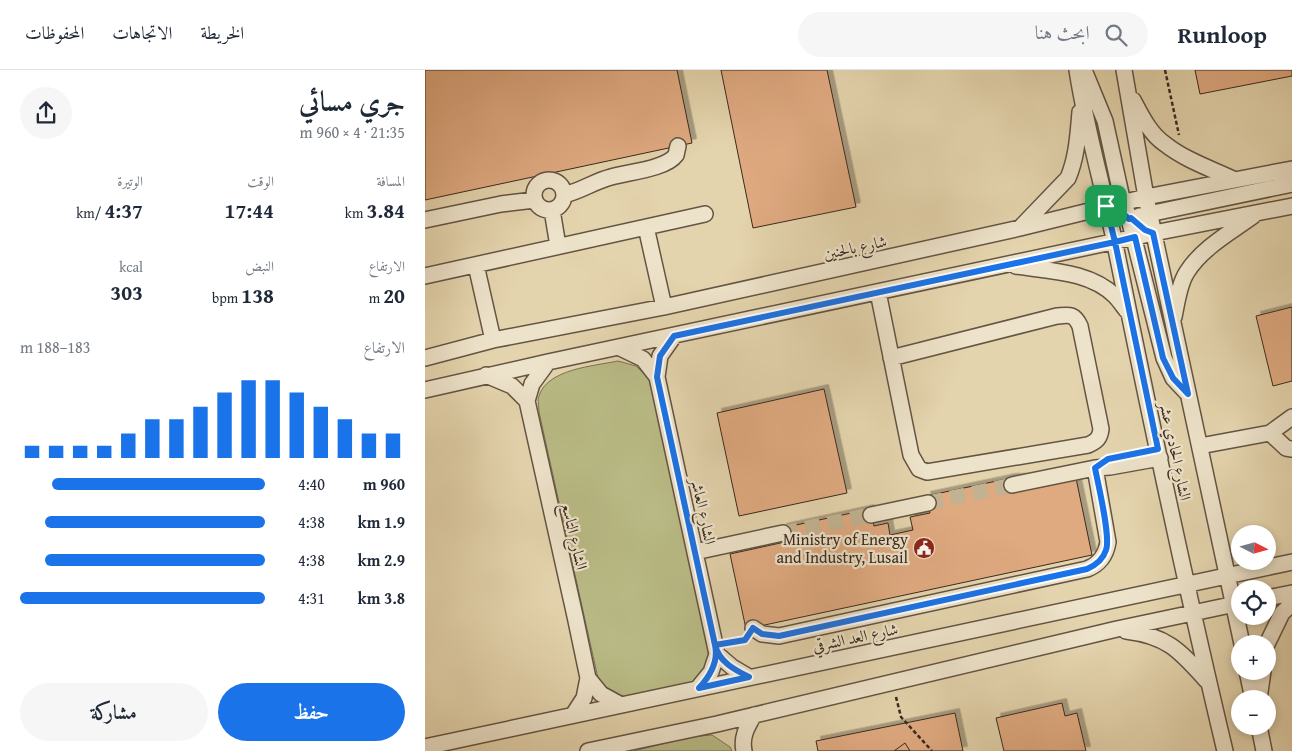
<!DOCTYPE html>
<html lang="ar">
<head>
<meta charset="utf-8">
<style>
  :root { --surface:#fff; --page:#f6f6f7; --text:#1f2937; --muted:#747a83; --line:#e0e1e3; --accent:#1a73e8 }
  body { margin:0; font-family:"Gentium Book Plus",Amiri,serif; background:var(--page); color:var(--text); direction:rtl; height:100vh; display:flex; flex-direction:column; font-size:19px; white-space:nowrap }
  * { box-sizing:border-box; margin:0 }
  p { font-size:16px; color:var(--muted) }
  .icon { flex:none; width:28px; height:28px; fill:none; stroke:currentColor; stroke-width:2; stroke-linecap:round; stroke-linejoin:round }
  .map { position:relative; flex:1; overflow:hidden; direction:ltr }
  .details { display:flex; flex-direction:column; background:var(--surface); width:425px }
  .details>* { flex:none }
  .needle { width:32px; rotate:96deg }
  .fabs { position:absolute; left:806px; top:455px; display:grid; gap:10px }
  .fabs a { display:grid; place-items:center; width:45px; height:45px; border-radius:50%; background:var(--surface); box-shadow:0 2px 8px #0003; font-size:25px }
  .pin { position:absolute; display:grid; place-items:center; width:42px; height:42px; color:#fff; margin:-21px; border-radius:10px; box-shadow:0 2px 8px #0006 }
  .round { display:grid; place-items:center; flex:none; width:52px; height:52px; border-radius:26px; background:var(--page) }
  .summary { display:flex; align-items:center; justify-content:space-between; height:85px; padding:0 20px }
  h1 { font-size:28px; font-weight:700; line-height:38px }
  .metrics { display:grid; grid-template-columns:repeat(3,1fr); gap:8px; height:85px; padding:5px 20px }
  .metrics div { display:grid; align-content:center }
  .metrics b { font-size:21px; font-weight:700 }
  .metrics small { font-size:14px; font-weight:400 }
  .metrics p { font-size:14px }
  .chart { height:140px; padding:10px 20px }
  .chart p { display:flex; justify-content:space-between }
  .chart svg { width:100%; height:90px; margin-top:5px; stroke:var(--accent); stroke-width:6 }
  .cta { display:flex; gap:10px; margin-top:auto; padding:10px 20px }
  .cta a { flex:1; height:58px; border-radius:30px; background:var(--accent); color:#fff; font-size:20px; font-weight:700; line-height:58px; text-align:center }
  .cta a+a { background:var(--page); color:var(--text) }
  ul { padding:0 20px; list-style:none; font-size:16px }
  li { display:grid; grid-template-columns:80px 60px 1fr; align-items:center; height:38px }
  li i { height:12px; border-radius:6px; background:var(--accent) }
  header { display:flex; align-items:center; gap:30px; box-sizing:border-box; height:70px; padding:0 25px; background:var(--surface); border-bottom:1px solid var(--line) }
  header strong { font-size:24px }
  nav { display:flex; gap:28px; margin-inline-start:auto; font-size:18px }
  .search { width:350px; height:45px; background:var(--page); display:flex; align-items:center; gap:12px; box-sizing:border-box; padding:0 18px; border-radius:28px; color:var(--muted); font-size:19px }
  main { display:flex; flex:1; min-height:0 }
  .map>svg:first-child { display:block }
  .green { fill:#b9bb86; stroke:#7a7253 }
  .building { fill:#e0aa81; stroke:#3a2920; filter:url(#shadow) }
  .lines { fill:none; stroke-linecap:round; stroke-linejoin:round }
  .minor-tunnel { stroke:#c2b291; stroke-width:15; stroke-dasharray:15 8; stroke-linecap:butt }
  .minor-casing { stroke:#645443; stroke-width:18 }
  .path { stroke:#3a2920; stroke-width:2.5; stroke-dasharray:4 2.5; stroke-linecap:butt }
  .minor { stroke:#ede3ca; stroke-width:15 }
  .route-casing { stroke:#fff; stroke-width:10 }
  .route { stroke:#1a73e8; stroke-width:6 }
  .labels { text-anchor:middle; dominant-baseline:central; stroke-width:4.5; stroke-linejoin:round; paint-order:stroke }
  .street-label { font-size:16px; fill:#3a2920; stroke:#ede3ca }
  .poi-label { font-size:16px; fill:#3a2920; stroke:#ede3ca; text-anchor:end }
</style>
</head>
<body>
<header>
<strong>Runloop</strong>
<div class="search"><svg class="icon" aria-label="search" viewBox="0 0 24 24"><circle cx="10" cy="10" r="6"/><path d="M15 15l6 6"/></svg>ابحث هنا</div>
<nav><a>الخريطة</a><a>الاتجاهات</a><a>المحفوظات</a></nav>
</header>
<main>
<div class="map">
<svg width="867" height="681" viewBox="0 0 867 681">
  <defs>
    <filter id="shadow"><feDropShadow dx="4.5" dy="-4.5" stdDeviation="0" flood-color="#0004"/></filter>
  </defs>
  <rect width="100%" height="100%" fill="#e4d4ad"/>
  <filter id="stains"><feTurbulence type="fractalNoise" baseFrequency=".004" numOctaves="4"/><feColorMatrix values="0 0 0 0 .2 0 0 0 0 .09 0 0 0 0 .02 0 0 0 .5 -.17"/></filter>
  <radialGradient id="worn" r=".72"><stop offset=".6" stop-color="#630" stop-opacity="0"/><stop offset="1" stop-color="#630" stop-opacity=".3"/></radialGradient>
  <path class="green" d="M193 291 211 296 225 309 284 581 281 597 273 612 202 629 192 626 174 613 114 342C114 337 112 330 114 326 122 299 169 296 193 291Z
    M287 665 305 677 307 681H209L264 667Z"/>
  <path class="building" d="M0 0H252L267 73 0 130Z
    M296 0H402L431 137 328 158Z
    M770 0H867V6L775 24Z
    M867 237V311L848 316 831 246Z
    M399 319 422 423 314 446 292 343Z
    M586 408H651L667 485 321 559 305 484 360 472 357 458 445 439 449 456 463 453 465 465 488 460 485 447 505 443 501 426Z
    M637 633 640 646 652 643 661 681H579L571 648Z
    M530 643 538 681H393L391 671Z
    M480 673 485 681H469Z"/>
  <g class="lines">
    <path class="minor-tunnel" d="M503 433 587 415
      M358 463 446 445"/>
    <g class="minor-casing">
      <path id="minor" d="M652 0C661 59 678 116 690 174 724 343 760 513 800 681
        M659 0 680 51 698 133 702 142
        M699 0 721 127 817 574
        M708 30C716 45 725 64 740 74 760 90 787 99 810 110
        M109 125a15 15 0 1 1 30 0a15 15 0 1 1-30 0Z
        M139 125C156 121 170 111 186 107 203 102 241 99 251 85L253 76
        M681 136 694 140 704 149 739 288 748 308 763 324
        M127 140 133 176
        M714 146 867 114
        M0 150 76 134 109 130
        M221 157 239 237
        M595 158 643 108C652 87 653 64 655 42
        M51 195 68 270
        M591 196C623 201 665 201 690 226 694 230 698 236 702 241
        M0 206 280 144
        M453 222 486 385 494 399 502 402 663 375C672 371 675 368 676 359L655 256C649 243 644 245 632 246L466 288
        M749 247C752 233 754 214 762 202 777 178 806 162 828 146
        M249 266 235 286 232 307 292 584 286 602 273 618
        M193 277 218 289 232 307
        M0 288 68 270 239 237 595 158 721 127 867 99
        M123 292 107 314 102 331 150 546 163 608 159 628 148 645
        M61 305 87 316 102 331
        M0 320 123 292 729 163 867 136
        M845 363 861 378 867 379
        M775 376 845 363 867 347
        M587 415 670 398 685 397 735 388
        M446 445 503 433
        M270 482 358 463
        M842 528 867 523
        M328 558 337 564 354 566 662 499C675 494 681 485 683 472L670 398
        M701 561C743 566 755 581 782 611
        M842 574 857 543 867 534
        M292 584 307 597 324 607
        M822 601 828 629
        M163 608 176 624 196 635
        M834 629 838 601
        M834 656 839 681
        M0 677 867 492
        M163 681 292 654 692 559 815 533
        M319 681C316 667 322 657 329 645"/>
    </g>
    <path class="path" d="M740 0 754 65
      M304 573 320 570
      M471 627 476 647 507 681"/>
    <use href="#minor" class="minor"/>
  </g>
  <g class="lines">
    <g class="route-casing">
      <path id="route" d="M681 136 690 172 249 266 235 286 232 307 290 575C294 592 310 600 324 607L274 618C285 606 294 592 290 575L320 570 328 558 337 564 354 566 662 499C671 495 678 490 681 480 686 467 673 414 670 398L683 389 733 379 690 172 710 167 738 288 748 308 763 324 728 163 720 160 706 148 704 149 694 140 681 136"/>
    </g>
    <use href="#route" class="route"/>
  </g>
  <defs>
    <g id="civic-disc" transform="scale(1.125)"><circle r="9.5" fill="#8f2418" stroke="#ede3ca"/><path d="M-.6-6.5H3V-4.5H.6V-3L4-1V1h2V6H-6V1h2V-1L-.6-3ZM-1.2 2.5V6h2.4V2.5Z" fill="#fff"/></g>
  </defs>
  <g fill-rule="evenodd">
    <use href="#civic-disc" x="499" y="478"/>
  </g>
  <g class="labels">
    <g class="street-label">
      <text transform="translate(430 177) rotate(-12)">شارع بالحنين</text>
      <text transform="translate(751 381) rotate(78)">الشارع الحادي عشر</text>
      <text transform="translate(279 441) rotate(78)">الشارع العاشر</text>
      <text transform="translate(150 466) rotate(77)">الشارع التاسع</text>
      <text transform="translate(430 567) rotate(-12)">شارع العد الشرقي</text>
    </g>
    <g class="poi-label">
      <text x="483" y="469">Ministry of Energy<tspan x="483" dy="18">and Industry, Lusail</tspan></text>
    </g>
  </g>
  <rect width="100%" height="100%" filter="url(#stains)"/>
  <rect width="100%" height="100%" fill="url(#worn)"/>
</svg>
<div class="fabs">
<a><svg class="needle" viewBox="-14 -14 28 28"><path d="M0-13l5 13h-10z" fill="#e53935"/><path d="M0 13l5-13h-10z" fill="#747a83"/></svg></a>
<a><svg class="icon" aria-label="locate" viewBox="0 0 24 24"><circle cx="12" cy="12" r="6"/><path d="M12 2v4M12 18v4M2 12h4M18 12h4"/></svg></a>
<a>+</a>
<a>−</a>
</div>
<div class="pin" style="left:681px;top:136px;background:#1e9e55"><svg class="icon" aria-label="arrive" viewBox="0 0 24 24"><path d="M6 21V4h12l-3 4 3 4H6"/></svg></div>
</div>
<section class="details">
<div class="summary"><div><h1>جري مسائي</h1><p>21:35 · 4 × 960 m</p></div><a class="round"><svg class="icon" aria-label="share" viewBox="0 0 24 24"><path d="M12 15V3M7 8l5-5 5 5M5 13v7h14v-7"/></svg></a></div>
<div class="metrics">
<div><p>المسافة</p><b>3.84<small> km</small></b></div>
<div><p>الوقت</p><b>17:44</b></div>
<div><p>الوتيرة</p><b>4:37<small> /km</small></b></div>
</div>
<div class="metrics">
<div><p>الارتفاع</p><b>20<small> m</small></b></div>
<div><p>النبض</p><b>138<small> bpm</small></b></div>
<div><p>kcal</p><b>303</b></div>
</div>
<div class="chart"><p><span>الارتفاع</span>183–188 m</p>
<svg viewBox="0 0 160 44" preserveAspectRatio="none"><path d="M5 44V38M15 44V38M25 44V38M35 44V38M45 44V32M55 44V25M65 44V25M75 44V19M85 44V12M95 44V6M105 44V6M115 44V12M125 44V19M135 44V25M145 44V32M155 44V32"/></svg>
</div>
<ul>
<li><b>960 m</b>4:40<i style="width:87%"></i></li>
<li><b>1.9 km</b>4:38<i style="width:90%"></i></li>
<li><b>2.9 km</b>4:38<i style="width:90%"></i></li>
<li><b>3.8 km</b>4:31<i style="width:100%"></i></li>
</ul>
<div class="cta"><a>حفظ</a><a>مشاركة</a></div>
</section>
</main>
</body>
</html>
